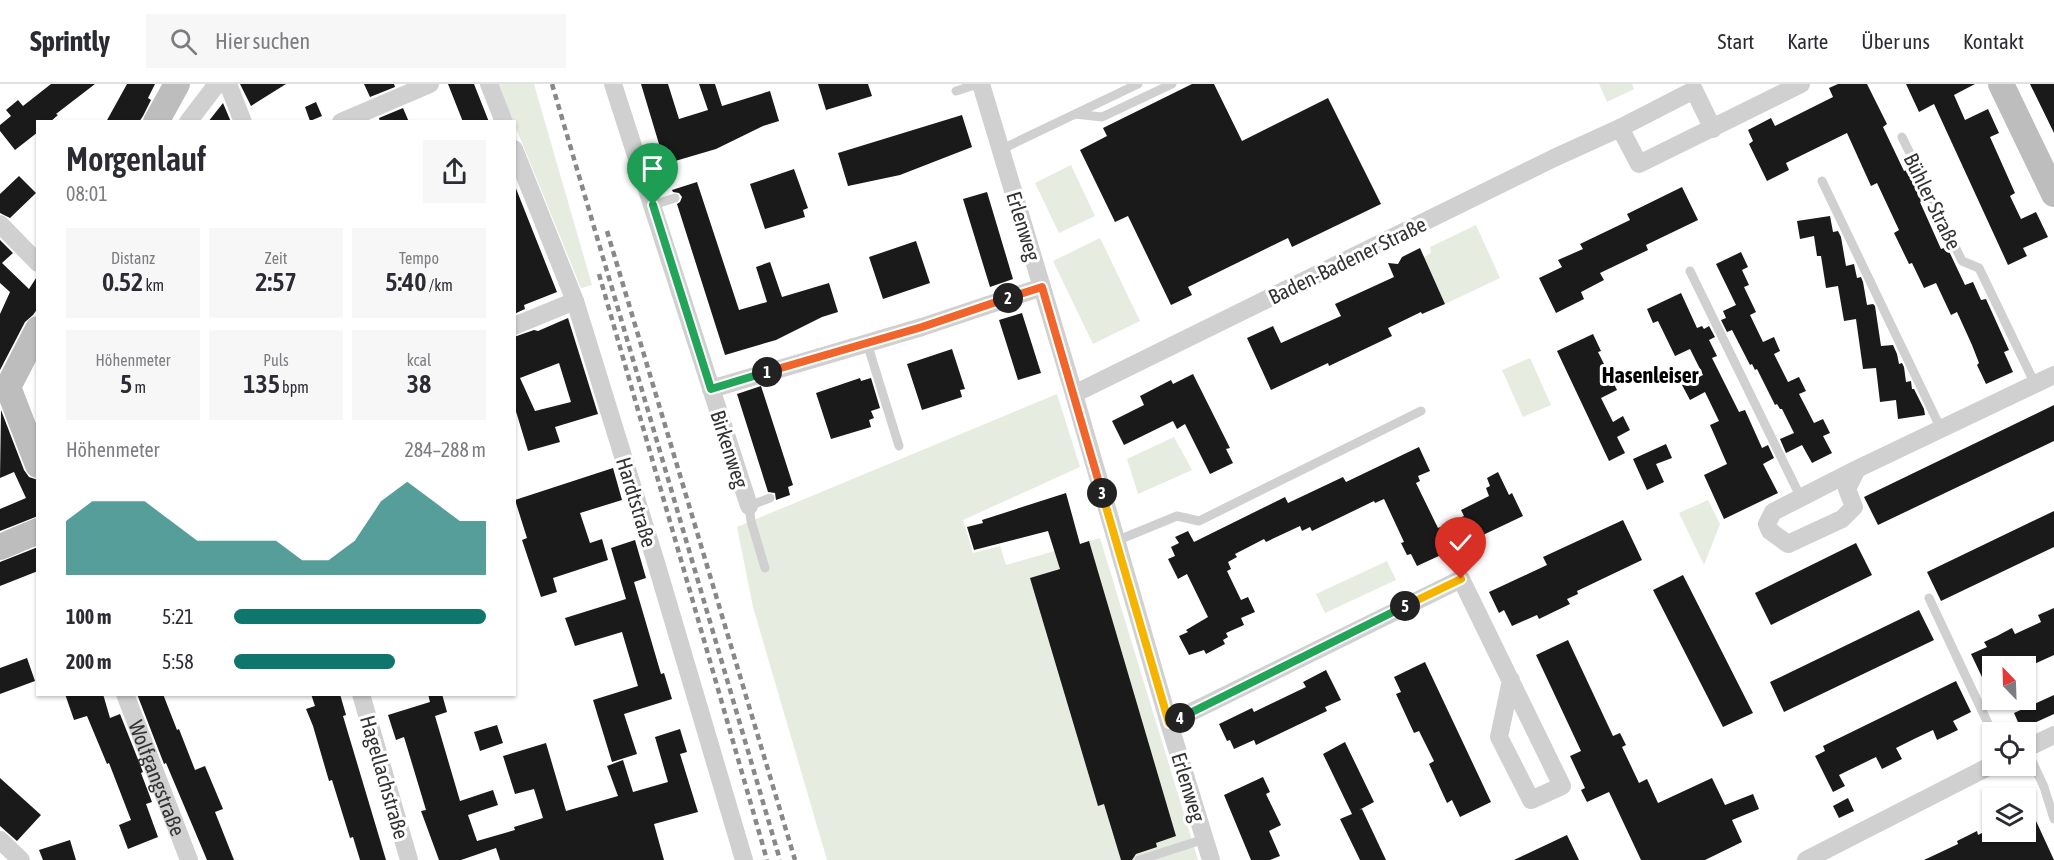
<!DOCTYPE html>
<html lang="de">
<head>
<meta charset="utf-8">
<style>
  :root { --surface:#fff; --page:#f7f7f7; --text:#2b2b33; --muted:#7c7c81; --line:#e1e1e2; --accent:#0f766e }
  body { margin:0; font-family:"Asap Condensed",sans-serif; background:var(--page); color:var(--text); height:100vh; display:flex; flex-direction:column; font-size:22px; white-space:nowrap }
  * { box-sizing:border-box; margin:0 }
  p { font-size:20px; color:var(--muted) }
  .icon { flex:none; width:33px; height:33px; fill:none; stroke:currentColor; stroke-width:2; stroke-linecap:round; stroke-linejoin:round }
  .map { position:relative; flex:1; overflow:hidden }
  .sheet { position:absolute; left:36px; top:36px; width:480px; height:576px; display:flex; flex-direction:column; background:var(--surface); border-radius:0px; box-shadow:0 2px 4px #0004 }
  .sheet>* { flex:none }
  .needle { width:39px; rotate:337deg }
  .tools { position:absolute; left:1982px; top:572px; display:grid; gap:12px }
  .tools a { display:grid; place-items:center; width:54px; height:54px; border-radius:0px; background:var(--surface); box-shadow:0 2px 4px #0004; font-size:30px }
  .pin { position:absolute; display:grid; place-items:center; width:51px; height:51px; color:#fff; margin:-62px -26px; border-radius:50% 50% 50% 0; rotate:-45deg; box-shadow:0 0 6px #0007 }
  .pin .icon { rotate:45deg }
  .km { position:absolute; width:30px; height:30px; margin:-15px; border-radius:50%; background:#222; color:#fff; font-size:16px; line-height:30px; text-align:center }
  .round { display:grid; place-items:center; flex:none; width:63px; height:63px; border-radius:0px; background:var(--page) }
  .summary { display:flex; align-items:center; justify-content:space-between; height:102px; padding:0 30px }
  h1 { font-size:33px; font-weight:600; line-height:45px }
  .stats { display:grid; grid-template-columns:repeat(3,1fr); gap:9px; height:102px; padding:6px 30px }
  .stats div { display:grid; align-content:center; border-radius:0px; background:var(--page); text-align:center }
  .stats b { font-size:26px; font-weight:600 }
  .stats small { font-size:16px; font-weight:400 }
  .stats p { font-size:16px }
  .chart { height:168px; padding:12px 30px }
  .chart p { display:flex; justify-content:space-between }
  .chart svg { width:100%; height:108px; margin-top:6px; fill:var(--accent); opacity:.7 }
  ul { padding:0 30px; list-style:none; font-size:20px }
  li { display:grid; grid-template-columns:96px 72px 1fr; align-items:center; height:45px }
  li i { height:15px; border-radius:8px; background:var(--accent) }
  header { display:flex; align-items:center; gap:36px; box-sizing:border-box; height:84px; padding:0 30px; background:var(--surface); border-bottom:2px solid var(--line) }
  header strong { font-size:28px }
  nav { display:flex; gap:33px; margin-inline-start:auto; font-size:21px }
  .search { width:420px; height:54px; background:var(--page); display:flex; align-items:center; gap:15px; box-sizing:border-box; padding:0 21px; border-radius:0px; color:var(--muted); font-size:22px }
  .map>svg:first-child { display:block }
  .green { fill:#e6ecdf }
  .building { fill:#1a1a1a; fill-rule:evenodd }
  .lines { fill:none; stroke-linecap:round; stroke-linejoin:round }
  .lane { stroke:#d0d0d0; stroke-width:9 }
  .street { stroke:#d0d0d0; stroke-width:18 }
  .secondary { stroke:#bdbdbd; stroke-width:26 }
  .rail { stroke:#888; stroke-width:4.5; stroke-dasharray:6 4.5; stroke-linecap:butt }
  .split-1-casing { stroke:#fff; stroke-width:12 }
  .split-2-casing { stroke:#fff; stroke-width:12 }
  .split-3-casing { stroke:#fff; stroke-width:12 }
  .split-4-casing { stroke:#fff; stroke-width:12 }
  .split-5-casing { stroke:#fff; stroke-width:12 }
  .split-6-casing { stroke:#fff; stroke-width:12 }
  .split-1 { stroke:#22a559; stroke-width:8 }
  .split-2 { stroke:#f0652b; stroke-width:8 }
  .split-3 { stroke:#f0652b; stroke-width:8 }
  .split-4 { stroke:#f5b400; stroke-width:8 }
  .split-5 { stroke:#22a559; stroke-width:8 }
  .split-6 { stroke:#f5b400; stroke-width:8 }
  .labels { text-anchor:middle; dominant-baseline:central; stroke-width:6; stroke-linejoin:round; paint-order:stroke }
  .street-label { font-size:21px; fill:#333; stroke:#fff }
  .neighbourhood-label { font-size:22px; font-weight:bold; fill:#000; stroke:#fff }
</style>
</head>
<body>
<header>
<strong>Sprintly</strong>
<div class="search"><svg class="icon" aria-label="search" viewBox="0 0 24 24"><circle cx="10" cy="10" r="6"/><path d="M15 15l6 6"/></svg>Hier suchen</div>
<nav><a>Start</a><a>Karte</a><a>Über uns</a><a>Kontakt</a></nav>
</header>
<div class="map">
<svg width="2054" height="776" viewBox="0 0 2054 776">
  <rect width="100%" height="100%" fill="#fff"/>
  <path class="green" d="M498 0H534L592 201 581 204Z
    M1599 0H1632L1634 5 1607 18Z
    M1071 81 1095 132 1059 149 1035 99Z
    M1476 141 1500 194 1445 220 1424 173 1431 169 1430 163Z
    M1100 154 1140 237 1093 260 1053 177Z
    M1530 274 1551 321 1523 333 1502 286Z
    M1057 310 1080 383 963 436 973 469 1000 462 1006 481 1100 454 1198 776H827L753 523 737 443Z
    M1174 353 1192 386 1138 410 1127 375Z
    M1708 416 1720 440 1704 481 1679 429Z
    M1387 477 1396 496 1325 529 1316 510Z"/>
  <path class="building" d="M51 0H95L56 30 58 31 50 38H38V48L15 66 0 47V41L11 32 6 26 18 16 23 22Z
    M127 0H155L148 14 151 16 143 32 139 38H106Z
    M240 0H286L251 22Z
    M364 0H394L395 3 370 13Z
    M448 0H474L489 38H463Z
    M641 0H668L679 35 708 26 699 0H715L722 22 770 7 779 37 763 42 716 65 665 80Z
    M818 0H868L872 12 826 26Z
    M1192 0H1214L1242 57 1328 14 1381 120 1292 163 1288 154 1188 203 1192 211 1171 221 1128 132 1115 138 1080 66 1107 52 1103 44Z
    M1838 0H1867L1887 40 1883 43 1904 87 1909 85 1923 116 1920 118 1941 165 1947 163 1965 201 1973 198 1981 216 1986 215 2009 266 2004 268 2013 288 1986 300 1977 281 1979 279 1972 261 1957 228 1951 231 1936 199 1924 204 1912 179 1909 180 1894 149 1899 146 1877 99 1871 102 1847 49 1786 79 1789 86 1767 97 1749 60 1753 57 1748 46 1771 34 1775 42 1833 13 1829 4Z
    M1906 0H1975L1954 11 1965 36 1988 25 1999 49 1990 53 2015 109 2010 112 2021 135 2036 128 2048 153 2023 164 2027 172 2008 181 1934 20 1919 28Z
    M2030 0H2054V49Z
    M316 18 322 32 310 37 305 23Z
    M223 19 231 38H208Z
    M403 24 409 38H380L379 34Z
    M962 31 972 63 900 91 848 102 838 69Z
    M794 85 808 124 803 126 805 133 765 145 750 100Z
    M19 92 36 109 10 134 0 129V110Z
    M697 98 739 226 767 218 756 183 770 178 782 213 829 199 838 228 822 233 776 256 725 271 677 120 680 118 682 113 679 109 673 108 672 106Z
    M515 102 557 208 524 221 525 225 514 230Z
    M1682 103 1698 136 1646 161 1648 166 1600 189 1604 196 1581 208 1584 215 1556 229 1539 194 1562 183 1558 176 1583 165 1580 160 1630 136 1627 130Z
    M987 108 1013 195 990 203 963 115Z
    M1830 132 1833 148 1838 147 1841 153 1846 182 1854 180 1857 194 1861 193 1863 198 1867 221 1873 220 1875 222 1881 262 1893 261 1897 270 1899 280 1902 279 1904 283 1906 298 1911 297 1912 305H1914L1924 325 1925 331 1898 335 1896 316 1880 318 1876 284 1863 285 1856 235 1844 237 1838 202 1826 204 1821 172H1817L1814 152 1800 155 1797 137Z
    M0 156 13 169 2 179 29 205 38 191V224L33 231 25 238 0 286V230L10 208 0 199Z
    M916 157 930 199 883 215 869 173Z
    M1420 164 1445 220 1422 230 1421 228 1388 244 1392 252 1329 282 1328 279 1271 306 1247 254 1273 242 1281 259 1341 232 1335 220 1394 193 1388 179 1398 180 1402 173Z
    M1741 168 1748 183 1742 186 1749 201 1744 203 1756 228 1750 231 1763 258 1774 253 1780 267 1774 270 1788 298 1799 293 1806 307 1799 310 1814 339 1823 335 1830 349 1823 352 1832 369 1812 379 1802 361 1786 369 1780 355 1794 349 1782 325H1780L1777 320 1775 321 1757 285 1755 286 1752 280 1750 281 1732 246 1727 248 1721 236 1726 234 1723 227 1736 221 1716 180Z
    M1681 209 1697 244 1702 242 1704 245 1709 242 1715 253 1709 256 1717 272 1712 274 1739 328 1745 326 1762 364 1768 361 1774 374 1763 380 1778 409 1724 435 1704 391 1727 380 1710 341 1719 337 1705 308 1690 316 1682 301 1703 291 1690 265 1675 272 1658 237 1653 239 1647 225Z
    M1022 229 1041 289 1018 296 999 236Z
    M568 234 598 330 555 343 560 358 528 367 514 321V253L534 246 538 247ZM559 279 571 318 535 327 520 294Z
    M1593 250 1601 267 1598 268 1617 306 1601 314 1613 338 1623 332 1630 346 1617 353 1625 369 1609 377 1557 267Z
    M952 265 965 305 960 306 962 313 922 326 907 280Z
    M1193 290 1230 364 1226 365 1233 379 1210 390 1185 340 1177 345 1173 337 1124 361 1112 337 1144 321 1140 312 1171 296 1173 300Z
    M860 294 861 297 871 294 880 324 871 327 874 334 869 336 871 343 831 355 816 309Z
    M761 302 793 401 788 403 790 411 776 416 775 409 768 408 737 310Z
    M2054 321V357L1878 441 1864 413Z
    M1 326 24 386 29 393 38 396V432L0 447V425L26 414 14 388 0 394Z
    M1666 360 1672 374 1656 380 1664 398 1647 406 1633 375Z
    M1419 363 1430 387 1418 392 1420 397 1416 399 1438 444 1464 432 1461 426 1489 412 1486 404 1490 402 1487 394 1498 388 1509 411 1512 409 1523 432 1466 459 1469 464 1443 476 1441 471 1417 482 1411 470 1407 471 1401 459 1404 458 1384 415 1375 419 1374 417 1312 447 1310 443 1302 447 1300 442 1266 458 1264 455 1235 470 1237 473 1228 478 1231 485 1227 487 1241 516 1248 513 1255 528 1241 534 1244 541 1226 549 1228 553 1223 556 1225 560 1206 570 1204 566 1189 571 1179 552 1188 548 1186 546 1208 533 1187 490 1178 495 1168 475 1175 472 1171 463 1179 459 1175 453 1188 447 1194 458 1285 413 1288 419 1343 393 1346 398Z
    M613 384 622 416 580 429 590 459 602 455 608 476 553 494 557 508 541 513 522 456 527 454 515 416Z
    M1066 409 1080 460 1089 457 1176 752 1156 759 1157 763 1136 770 1132 776H1121L1104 720 1098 722 1030 494 1060 485 1048 447 974 466 967 443 983 439 982 436Z
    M2054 427V463L1941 517 1927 488Z
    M1623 436 1642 476 1577 507 1578 510 1567 515 1570 520 1539 535 1537 531 1512 542 1504 526 1499 529 1489 508 1547 481 1543 473Z
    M635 456 646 494 634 498 661 590 664 589 672 615 624 630 637 670 612 678 593 616 638 602 622 548 575 562 565 534 626 515 611 464Z
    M1856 459 1872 491 1771 541 1755 509Z
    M38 463V487L0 502V478Z
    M1683 491 1753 629 1723 643 1653 506Z
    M2054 524V571L2030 582H1992V614L1971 570 1987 563 1984 558 1997 552 2012 544 2015 550 2041 538 2038 531Z
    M1919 526 1934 556 1784 628 1770 598Z
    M1568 556 1613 652 1620 649 1626 661 1622 663 1639 699 1647 695 1658 719 1712 694 1725 721 1753 710 1759 725 1732 736 1742 758 1705 776H1641L1609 708 1587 718 1581 706 1585 704 1570 672 1581 667 1536 571Z
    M27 574 35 597 0 610V584Z
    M1425 578 1491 718 1460 733 1452 716 1447 719 1429 680 1434 677 1419 647 1414 649 1396 610 1401 608 1394 593Z
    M1326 586 1341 616 1325 623 1327 627 1256 661 1254 656 1234 665 1230 656 1227 657 1219 640 1252 624 1254 628 1306 603 1303 598Z
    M1956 597 1971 628 1953 637 1958 646 1937 656 1933 646 1914 655 1896 664 1902 675 1882 685 1876 673 1839 691 1845 702 1833 708 1815 672 1825 667 1823 662Z
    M65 610H103L110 634 120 630 143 688 141 689 152 718 146 720 158 753 128 765 119 741 131 736 109 679 107 680 87 632 74 636Z
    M137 610H163L177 646 179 645 195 686 205 682 223 725 215 728 234 776H207L166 679 164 680Z
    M311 610H340L346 631 343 632 386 776H360L353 753 350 754 332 696 329 697 313 642 306 625 315 622Z
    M428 610H442L447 628 435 632 460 717 493 706 498 721 468 731 477 757 515 746 514 743 543 734 534 705 515 710 503 672 546 659 566 727 618 712 607 682 623 676 633 708 668 698 655 653 680 645 687 668 680 670 698 728 654 740 664 776H500L496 764 461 776H439L421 727 426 726 404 653 396 656 388 631 430 618Z
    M2054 611V630L2021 645 2014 629Z
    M497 641 503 659 480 667 474 648Z
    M1345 658 1374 718 1359 726 1362 725 1386 776H1360L1340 735 1352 730 1323 670Z
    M1263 693 1270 708 1266 710 1281 741 1269 747 1280 772 1270 776H1251L1224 711Z
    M0 694 41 731 17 757 0 742Z
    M2025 713 2054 776H1924L1958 760 1957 757 1977 747 1978 751 1986 747H2025Z
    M1848 714 1854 727 1839 734 1833 722Z
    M1567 751 1579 776H1514Z
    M70 756 76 776H43L39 766Z"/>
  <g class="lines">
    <path class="lane" d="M956 7 978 0
      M1075 30 1102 33 1172 0
      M1902 53 1962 177 1979 184 2035 300
      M1000 66 1138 0
      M1822 97 1941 345
      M653 121 675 114
      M1690 187 1801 414
      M867 259 899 362
      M1116 457 1177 432 1199 437 1421 327
      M765 484 751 437 749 422 770 414
      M1929 514 1992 648
      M2026 664 2044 703 2054 735
      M1139 776 1205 755"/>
    <g class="street">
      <path d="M228 0 243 38"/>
      <path d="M489 0 504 38"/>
      <path d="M613 0 749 422"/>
      <path d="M981 0 1074 310 1169 639 1211 776"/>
      <path d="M188 38 217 0"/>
      <path d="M341 38 430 0"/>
      <path d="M1713 45 1694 6 1620 44 1639 80 1801 0"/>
      <path d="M514 65 575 217 657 482 744 776"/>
      <path d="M0 140 38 179"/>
      <path d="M514 242 575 217"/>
      <path d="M711 305 922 243 1042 203"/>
      <path d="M1074 310 1554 74 1620 44"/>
      <path d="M1857 385 1847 405 1854 423 1842 435 1788 460 1770 447 1767 440 1773 428 1857 385 2054 291"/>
      <path id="s1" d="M125 610 189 776"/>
      <path d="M361 610 409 776"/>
      <path d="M1169 639 1461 495 1562 702 1531 716 1499 653 1511 596"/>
      <path d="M2025 665 2054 651"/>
      <path d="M0 756 21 776"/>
      <path d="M1806 776 1992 681"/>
    </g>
    <path class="secondary" d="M2001 0 2054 110
      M156 38 177 0
      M38 245 8 303 38 381
      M0 463 38 447"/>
    <path class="rail" d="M552 0 780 776
      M607 147 795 776
      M599 190 767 776"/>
  </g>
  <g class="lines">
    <g class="split-1-casing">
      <path id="split-1" d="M653 121 711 305 767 288"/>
    </g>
    <g class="split-2-casing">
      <path id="split-2" d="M767 288 922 243 1008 214"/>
    </g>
    <g class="split-3-casing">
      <path id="split-3" d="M1008 214 1042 203 1102 409"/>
    </g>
    <g class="split-4-casing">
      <path id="split-4" d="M1102 409 1169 639 1180 634"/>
    </g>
    <g class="split-5-casing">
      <path id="split-5" d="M1180 634 1405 522"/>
    </g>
    <g class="split-6-casing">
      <path id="split-6" d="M1405 522 1461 495"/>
    </g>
    <use href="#split-1" class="split-1"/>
    <use href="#split-2" class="split-2"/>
    <use href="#split-3" class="split-3"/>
    <use href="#split-4" class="split-4"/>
    <use href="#split-5" class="split-5"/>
    <use href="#split-6" class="split-6"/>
  </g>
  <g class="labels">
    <g class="street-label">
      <text transform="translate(1933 117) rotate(64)">Bühler Straße</text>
      <text transform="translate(1024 142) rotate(73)">Erlenweg</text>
      <text transform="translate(1347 176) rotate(-26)">Baden-Badener Straße</text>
      <text transform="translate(730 365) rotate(72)">Birkenweg</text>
      <text transform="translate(637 418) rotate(73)">Hardtstraße</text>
      <text stroke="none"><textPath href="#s1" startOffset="90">Wolfgangstraße</textPath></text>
      <text transform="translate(385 693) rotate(74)">Hagellachstraße</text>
      <text transform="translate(1189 703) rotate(73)">Erlenweg</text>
    </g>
    <g class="neighbourhood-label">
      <text x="1650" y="291">Hasenleiser</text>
    </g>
  </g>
</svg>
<div class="tools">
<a><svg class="needle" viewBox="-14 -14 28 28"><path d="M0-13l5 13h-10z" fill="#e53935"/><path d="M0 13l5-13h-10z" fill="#7c7c81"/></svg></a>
<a><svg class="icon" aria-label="locate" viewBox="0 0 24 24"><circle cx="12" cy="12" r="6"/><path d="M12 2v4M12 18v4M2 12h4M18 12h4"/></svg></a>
<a><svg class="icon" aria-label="layers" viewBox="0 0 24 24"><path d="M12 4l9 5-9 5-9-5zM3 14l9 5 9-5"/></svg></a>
</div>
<div class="pin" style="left:653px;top:121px;background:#1e9e55"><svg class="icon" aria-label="arrive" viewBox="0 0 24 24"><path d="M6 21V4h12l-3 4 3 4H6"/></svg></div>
<div class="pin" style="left:1461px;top:495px;background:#d93025"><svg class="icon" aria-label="check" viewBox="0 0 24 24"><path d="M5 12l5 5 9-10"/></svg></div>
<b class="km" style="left:767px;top:288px">1</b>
<b class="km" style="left:1008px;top:214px">2</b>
<b class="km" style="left:1102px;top:409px">3</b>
<b class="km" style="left:1180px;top:634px">4</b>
<b class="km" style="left:1405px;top:522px">5</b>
<section class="sheet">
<div class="summary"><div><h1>Morgenlauf</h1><p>08:01</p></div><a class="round"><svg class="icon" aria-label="share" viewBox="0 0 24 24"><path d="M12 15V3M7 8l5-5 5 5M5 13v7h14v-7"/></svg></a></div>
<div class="stats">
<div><p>Distanz</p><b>0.52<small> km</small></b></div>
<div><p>Zeit</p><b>2:57</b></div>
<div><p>Tempo</p><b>5:40<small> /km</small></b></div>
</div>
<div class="stats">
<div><p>Höhenmeter</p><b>5<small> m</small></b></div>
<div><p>Puls</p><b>135<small> bpm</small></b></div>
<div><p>kcal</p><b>38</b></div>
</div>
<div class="chart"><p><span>Höhenmeter</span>284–288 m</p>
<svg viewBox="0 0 160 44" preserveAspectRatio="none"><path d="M0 44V22L10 14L20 14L30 14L40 22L50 30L60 30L70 30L80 30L90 38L100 38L110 30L120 14L130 6L140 14L150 22L160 22V44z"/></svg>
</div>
<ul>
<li><b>100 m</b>5:21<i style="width:100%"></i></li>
<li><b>200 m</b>5:58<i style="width:64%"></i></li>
</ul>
</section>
</div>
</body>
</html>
